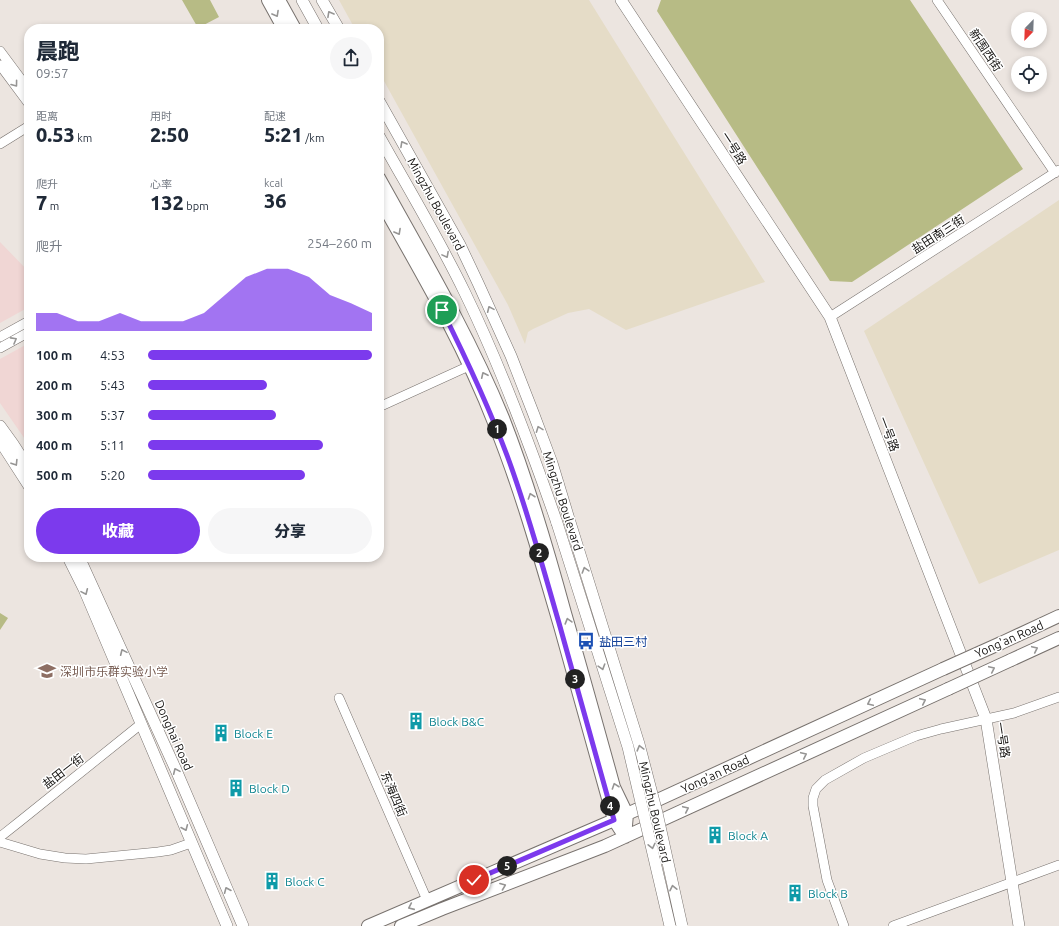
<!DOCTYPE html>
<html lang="zh">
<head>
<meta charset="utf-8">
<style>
  :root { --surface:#fff; --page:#f6f6f7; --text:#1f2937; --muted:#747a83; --accent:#7c3aed }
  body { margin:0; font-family:Ubuntu,"Noto Sans SC",sans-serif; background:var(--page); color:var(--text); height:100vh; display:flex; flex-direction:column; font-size:15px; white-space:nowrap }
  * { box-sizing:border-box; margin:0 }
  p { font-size:13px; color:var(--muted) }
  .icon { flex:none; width:22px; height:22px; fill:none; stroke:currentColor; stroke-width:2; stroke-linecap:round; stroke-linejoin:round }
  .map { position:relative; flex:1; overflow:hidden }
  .details { position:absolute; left:24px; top:24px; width:360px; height:538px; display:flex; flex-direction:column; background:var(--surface); border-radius:16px; box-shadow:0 2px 6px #0003 }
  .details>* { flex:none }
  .needle { width:26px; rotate:203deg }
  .tools { position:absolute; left:1011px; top:12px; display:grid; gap:8px }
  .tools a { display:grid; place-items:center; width:36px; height:36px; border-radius:50%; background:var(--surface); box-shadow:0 2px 6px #0003; font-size:20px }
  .pin { position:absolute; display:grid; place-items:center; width:34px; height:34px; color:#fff; margin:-17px; border:2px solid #fff; border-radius:50%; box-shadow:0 1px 4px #0007 }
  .km { position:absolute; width:20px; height:20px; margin:-10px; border-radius:50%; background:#222; color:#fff; font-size:11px; line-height:20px; text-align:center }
  .round { display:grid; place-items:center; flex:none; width:42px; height:42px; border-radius:21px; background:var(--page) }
  .summary { display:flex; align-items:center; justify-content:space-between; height:68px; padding:0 12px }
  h1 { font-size:22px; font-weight:800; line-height:30px }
  .stats { display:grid; grid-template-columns:repeat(3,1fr); gap:6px; height:68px; padding:4px 12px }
  .stats div { display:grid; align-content:center }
  .stats b { font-size:20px; font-weight:800 }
  .stats small { font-size:11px; font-weight:400 }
  .stats p { font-size:11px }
  .chart { height:112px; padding:8px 12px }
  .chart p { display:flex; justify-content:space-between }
  .chart svg { width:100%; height:72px; margin-top:4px; fill:var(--accent); opacity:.7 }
  .cta { display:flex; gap:8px; margin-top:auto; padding:8px 12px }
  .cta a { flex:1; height:46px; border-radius:24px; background:var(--accent); color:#fff; font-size:16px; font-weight:800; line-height:46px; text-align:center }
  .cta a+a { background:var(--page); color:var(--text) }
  ul { padding:0 12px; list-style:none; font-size:13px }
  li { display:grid; grid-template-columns:64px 48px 1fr; align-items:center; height:30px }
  li i { height:10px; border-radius:5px; background:var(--accent) }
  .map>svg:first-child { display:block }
  .industrial { fill:#e5dcc7 }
  .medical { fill:#f0d6d4 }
  .green { fill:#b7bb85 }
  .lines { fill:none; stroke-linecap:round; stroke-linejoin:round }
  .minor-casing { stroke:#78726e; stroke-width:10 }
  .tertiary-casing { stroke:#78726e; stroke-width:12 }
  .secondary-casing { stroke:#78726e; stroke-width:14 }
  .minor { stroke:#fff; stroke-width:9 }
  .tertiary { stroke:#fff; stroke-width:11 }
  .secondary { stroke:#fff; stroke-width:12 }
  .tertiary-bridge-casing { stroke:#78726e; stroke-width:12; stroke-linecap:butt }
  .secondary-bridge-casing { stroke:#78726e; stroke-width:14; stroke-linecap:butt }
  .tertiary-bridge { stroke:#fff; stroke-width:11 }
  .secondary-bridge { stroke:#fff; stroke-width:12 }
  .oneway { stroke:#969594 }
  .route-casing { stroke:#fff; stroke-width:8 }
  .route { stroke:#7c3aed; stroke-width:5 }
  .labels { text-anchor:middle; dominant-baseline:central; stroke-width:3; stroke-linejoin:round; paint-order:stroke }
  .street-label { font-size:12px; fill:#151311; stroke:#fff }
  .transit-label { font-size:12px; fill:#164399; stroke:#fff; text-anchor:start }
  .education-label { font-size:12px; fill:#785e54; stroke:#fff; text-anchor:start }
  .culture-label { font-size:12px; fill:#0d838f; stroke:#fff; text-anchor:start }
</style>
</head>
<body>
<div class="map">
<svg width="1059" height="926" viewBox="0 0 1059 926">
  <rect width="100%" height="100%" fill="#ece5e0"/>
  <path class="industrial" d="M339 0H589L663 119 765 282 626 330 589 309 568 313 533 329 528 332 525 344 508 305 379 72V29H355Z
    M1059 200V550L979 584 864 331Z"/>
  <path class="medical" d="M0 242 29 272V307L0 323Z
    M29 343V445L0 403V359Z"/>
  <path class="green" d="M182 0H210L219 17 198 28Z
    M661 0H910L1023 169 852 282 830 281 657 11Z
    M0 613 8 618 0 630Z"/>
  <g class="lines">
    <g class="minor-casing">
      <path id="minor" d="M937 0 1055 173
        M0 51 29 90
        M0 65 29 104
        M0 144 29 126
        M830 317 1059 170
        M0 337 29 321
        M0 348 29 332
        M379 407 469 366
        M339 698 427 900
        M0 837 19 822 141 724
        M0 842 40 854 65 858 86 859 158 852 171 850 191 843
        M844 926 827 880 813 806V798L816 789 825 780 864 758 916 736 941 729 1014 713 1059 697
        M893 926 1059 865"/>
    </g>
    <g class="tertiary-casing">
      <path id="tertiary" d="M302 0 318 29
        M322 0 339 29
        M621 0 830 317 986 719 1019 926
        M379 101 460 245 478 283 511 356 534 415 552 463 569 519
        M379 136C408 188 439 239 465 293 501 367 530 445 557 523
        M0 426 13 444 29 469
        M0 441 29 486
        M68 557 84 589 227 926
        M79 557 176 770 243 926"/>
    </g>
    <g class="secondary-casing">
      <path id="secondary" d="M268 0 284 29
        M279 0 295 29
        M379 178C423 257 469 335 503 418 528 482 547 547 565 613 582 671 598 729 614 787L627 814 625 837
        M379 198C421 272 464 345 495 425 521 490 540 558 560 626 578 691 596 756 614 820L625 837
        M1001 643 1059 616
        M1011 660 1059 638
        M368 926 614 820 943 669
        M401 926 442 909 605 846 948 689"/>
    </g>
    <use href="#minor" class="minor"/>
    <use href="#tertiary" class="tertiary"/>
    <use href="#secondary" class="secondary"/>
    <g class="tertiary-bridge-casing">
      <path id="tertiary-bridge" d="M569 519 639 744 657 813 682 926
        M557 523 628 747 670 926"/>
    </g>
    <g class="secondary-bridge-casing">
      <path id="secondary-bridge" d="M943 669 1001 643
        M948 689 1011 660"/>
    </g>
    <use href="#tertiary-bridge" class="tertiary-bridge"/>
    <use href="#secondary-bridge" class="secondary-bridge"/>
  </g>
  <defs><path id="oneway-chevron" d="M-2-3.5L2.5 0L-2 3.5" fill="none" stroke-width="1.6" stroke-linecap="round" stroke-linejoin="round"/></defs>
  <g class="oneway">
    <use href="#oneway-chevron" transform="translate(276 14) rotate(61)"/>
    <use href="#oneway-chevron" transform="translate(330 14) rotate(-119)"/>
    <use href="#oneway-chevron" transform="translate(15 84) rotate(53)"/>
    <use href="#oneway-chevron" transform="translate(403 144) rotate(-119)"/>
    <use href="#oneway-chevron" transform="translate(398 232) rotate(61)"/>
    <use href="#oneway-chevron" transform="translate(446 255) rotate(62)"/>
    <use href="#oneway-chevron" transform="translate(490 309) rotate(-114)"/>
    <use href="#oneway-chevron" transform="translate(14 340) rotate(-29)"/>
    <use href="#oneway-chevron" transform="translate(484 375) rotate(-115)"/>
    <use href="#oneway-chevron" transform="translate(539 429) rotate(-111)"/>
    <use href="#oneway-chevron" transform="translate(15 463) rotate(58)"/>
    <use href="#oneway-chevron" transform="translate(531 496) rotate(-109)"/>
    <use href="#oneway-chevron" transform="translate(585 570) rotate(-107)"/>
    <use href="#oneway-chevron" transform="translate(85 592) rotate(66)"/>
    <use href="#oneway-chevron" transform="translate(568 621) rotate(-106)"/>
    <use href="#oneway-chevron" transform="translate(1035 649) rotate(-25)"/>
    <use href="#oneway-chevron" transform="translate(123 652) rotate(-114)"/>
    <use href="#oneway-chevron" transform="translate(602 667) rotate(73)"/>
    <use href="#oneway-chevron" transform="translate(992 669) rotate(-25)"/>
    <use href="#oneway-chevron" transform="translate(923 701) rotate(-25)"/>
    <use href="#oneway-chevron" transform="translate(870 703) rotate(155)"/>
    <use href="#oneway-chevron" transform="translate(640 748) rotate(-105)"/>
    <use href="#oneway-chevron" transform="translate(804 755) rotate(-25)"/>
    <use href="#oneway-chevron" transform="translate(176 771) rotate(-114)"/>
    <use href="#oneway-chevron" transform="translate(615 786) rotate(-109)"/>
    <use href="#oneway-chevron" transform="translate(686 809) rotate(-25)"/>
    <use href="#oneway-chevron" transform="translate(185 828) rotate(67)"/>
    <use href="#oneway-chevron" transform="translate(652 846) rotate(77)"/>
    <use href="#oneway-chevron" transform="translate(503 886) rotate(-21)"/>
    <use href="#oneway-chevron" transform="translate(673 888) rotate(-102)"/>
    <use href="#oneway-chevron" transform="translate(227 890) rotate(-113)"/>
    <use href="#oneway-chevron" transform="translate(411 907) rotate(156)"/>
  </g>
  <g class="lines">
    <g class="route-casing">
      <path id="route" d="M442 310C466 358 489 407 508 458 528 512 543 568 559 623 577 689 596 754 614 820L474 880"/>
    </g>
    <use href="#route" class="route"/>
  </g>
  <defs>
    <g id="bus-bare" transform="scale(1.38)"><path d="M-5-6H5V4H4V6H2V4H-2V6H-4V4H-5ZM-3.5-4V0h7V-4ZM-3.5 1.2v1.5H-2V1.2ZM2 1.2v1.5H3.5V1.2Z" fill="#1a4fb4" stroke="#fff" stroke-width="2.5" paint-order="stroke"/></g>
    <g id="school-bare" transform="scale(1.38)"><path d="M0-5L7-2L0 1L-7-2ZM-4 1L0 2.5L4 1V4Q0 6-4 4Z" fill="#8d6e63" stroke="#fff" stroke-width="2.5" paint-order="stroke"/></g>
    <g id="building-bare" transform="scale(1.38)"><path d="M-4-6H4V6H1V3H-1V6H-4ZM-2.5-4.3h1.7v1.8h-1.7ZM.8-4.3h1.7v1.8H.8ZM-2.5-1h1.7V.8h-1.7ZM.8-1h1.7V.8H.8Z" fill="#0f9aa8" stroke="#fff" stroke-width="2.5" paint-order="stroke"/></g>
  </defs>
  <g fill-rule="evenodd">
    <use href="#bus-bare" x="586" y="641"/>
    <use href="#school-bare" x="47" y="671"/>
    <use href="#building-bare" x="416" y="721"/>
    <use href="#building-bare" x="221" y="733"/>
    <use href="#building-bare" x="236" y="788"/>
    <use href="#building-bare" x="715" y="835"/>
    <use href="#building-bare" x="272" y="881"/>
    <use href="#building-bare" x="795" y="893"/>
  </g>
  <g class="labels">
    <g class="street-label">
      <text transform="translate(986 50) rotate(56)">新围西街</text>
      <text transform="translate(734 148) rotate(57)">一号路</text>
      <text transform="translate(436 204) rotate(61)">Mingzhu Boulevard</text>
      <text transform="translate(938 234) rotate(-33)">盐田南三街</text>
      <text transform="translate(889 434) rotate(69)">一号路</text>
      <text transform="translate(563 501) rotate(72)">Mingzhu Boulevard</text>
      <text transform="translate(1009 639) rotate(-24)">Yong'an Road</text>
      <text transform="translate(174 735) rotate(66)">Donghai Road</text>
      <text transform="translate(1003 740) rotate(81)">一号路</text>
      <text transform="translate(63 771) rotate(-38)">盐田一街</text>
      <text transform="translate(715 774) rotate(-25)">Yong'an Road</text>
      <text transform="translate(394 794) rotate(67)">东海四街</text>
      <text transform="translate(655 812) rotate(77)">Mingzhu Boulevard</text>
    </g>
    <g class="transit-label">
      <text x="599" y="641">盐田三村</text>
    </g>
    <g class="education-label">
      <text x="60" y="671">深圳市乐群实验小学</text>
    </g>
    <g class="culture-label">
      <text x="429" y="721">Block B&amp;C</text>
      <text x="234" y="733">Block E</text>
      <text x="249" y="788">Block D</text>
      <text x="728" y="835">Block A</text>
      <text x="285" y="881">Block C</text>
      <text x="808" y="893">Block B</text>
    </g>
  </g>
</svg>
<div class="tools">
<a><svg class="needle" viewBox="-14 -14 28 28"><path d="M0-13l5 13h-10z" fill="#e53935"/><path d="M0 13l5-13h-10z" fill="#747a83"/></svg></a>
<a><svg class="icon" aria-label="locate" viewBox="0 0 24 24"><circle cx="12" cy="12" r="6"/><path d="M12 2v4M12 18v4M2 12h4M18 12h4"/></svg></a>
</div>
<div class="pin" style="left:442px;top:310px;background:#1e9e55"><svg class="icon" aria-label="arrive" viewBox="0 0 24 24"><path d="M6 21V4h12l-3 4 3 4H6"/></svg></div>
<div class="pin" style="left:474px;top:880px;background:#d93025"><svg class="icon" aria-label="check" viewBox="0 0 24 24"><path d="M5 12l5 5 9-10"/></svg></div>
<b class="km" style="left:497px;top:429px">1</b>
<b class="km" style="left:539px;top:553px">2</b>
<b class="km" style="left:575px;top:679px">3</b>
<b class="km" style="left:610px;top:806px">4</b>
<b class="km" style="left:507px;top:866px">5</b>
<section class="details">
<div class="summary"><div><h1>晨跑</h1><p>09:57</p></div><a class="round"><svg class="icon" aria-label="share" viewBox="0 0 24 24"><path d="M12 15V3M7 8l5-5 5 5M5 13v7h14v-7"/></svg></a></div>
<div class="stats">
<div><p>距离</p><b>0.53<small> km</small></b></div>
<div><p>用时</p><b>2:50</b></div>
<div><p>配速</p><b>5:21<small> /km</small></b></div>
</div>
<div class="stats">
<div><p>爬升</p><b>7<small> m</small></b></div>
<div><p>心率</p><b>132<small> bpm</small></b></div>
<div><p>kcal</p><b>36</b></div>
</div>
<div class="chart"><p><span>爬升</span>254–260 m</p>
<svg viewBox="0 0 160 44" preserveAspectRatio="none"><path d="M0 44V33L10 33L20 38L30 38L40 33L50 38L60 38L70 38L80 33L90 22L100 11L110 6L120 6L130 11L140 22L150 27L160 33V44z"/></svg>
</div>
<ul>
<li><b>100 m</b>4:53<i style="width:100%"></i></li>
<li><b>200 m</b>5:43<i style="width:53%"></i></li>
<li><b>300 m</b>5:37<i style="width:57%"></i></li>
<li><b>400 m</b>5:11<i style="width:78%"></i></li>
<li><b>500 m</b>5:20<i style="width:70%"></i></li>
</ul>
<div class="cta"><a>收藏</a><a>分享</a></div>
</section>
</div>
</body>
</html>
